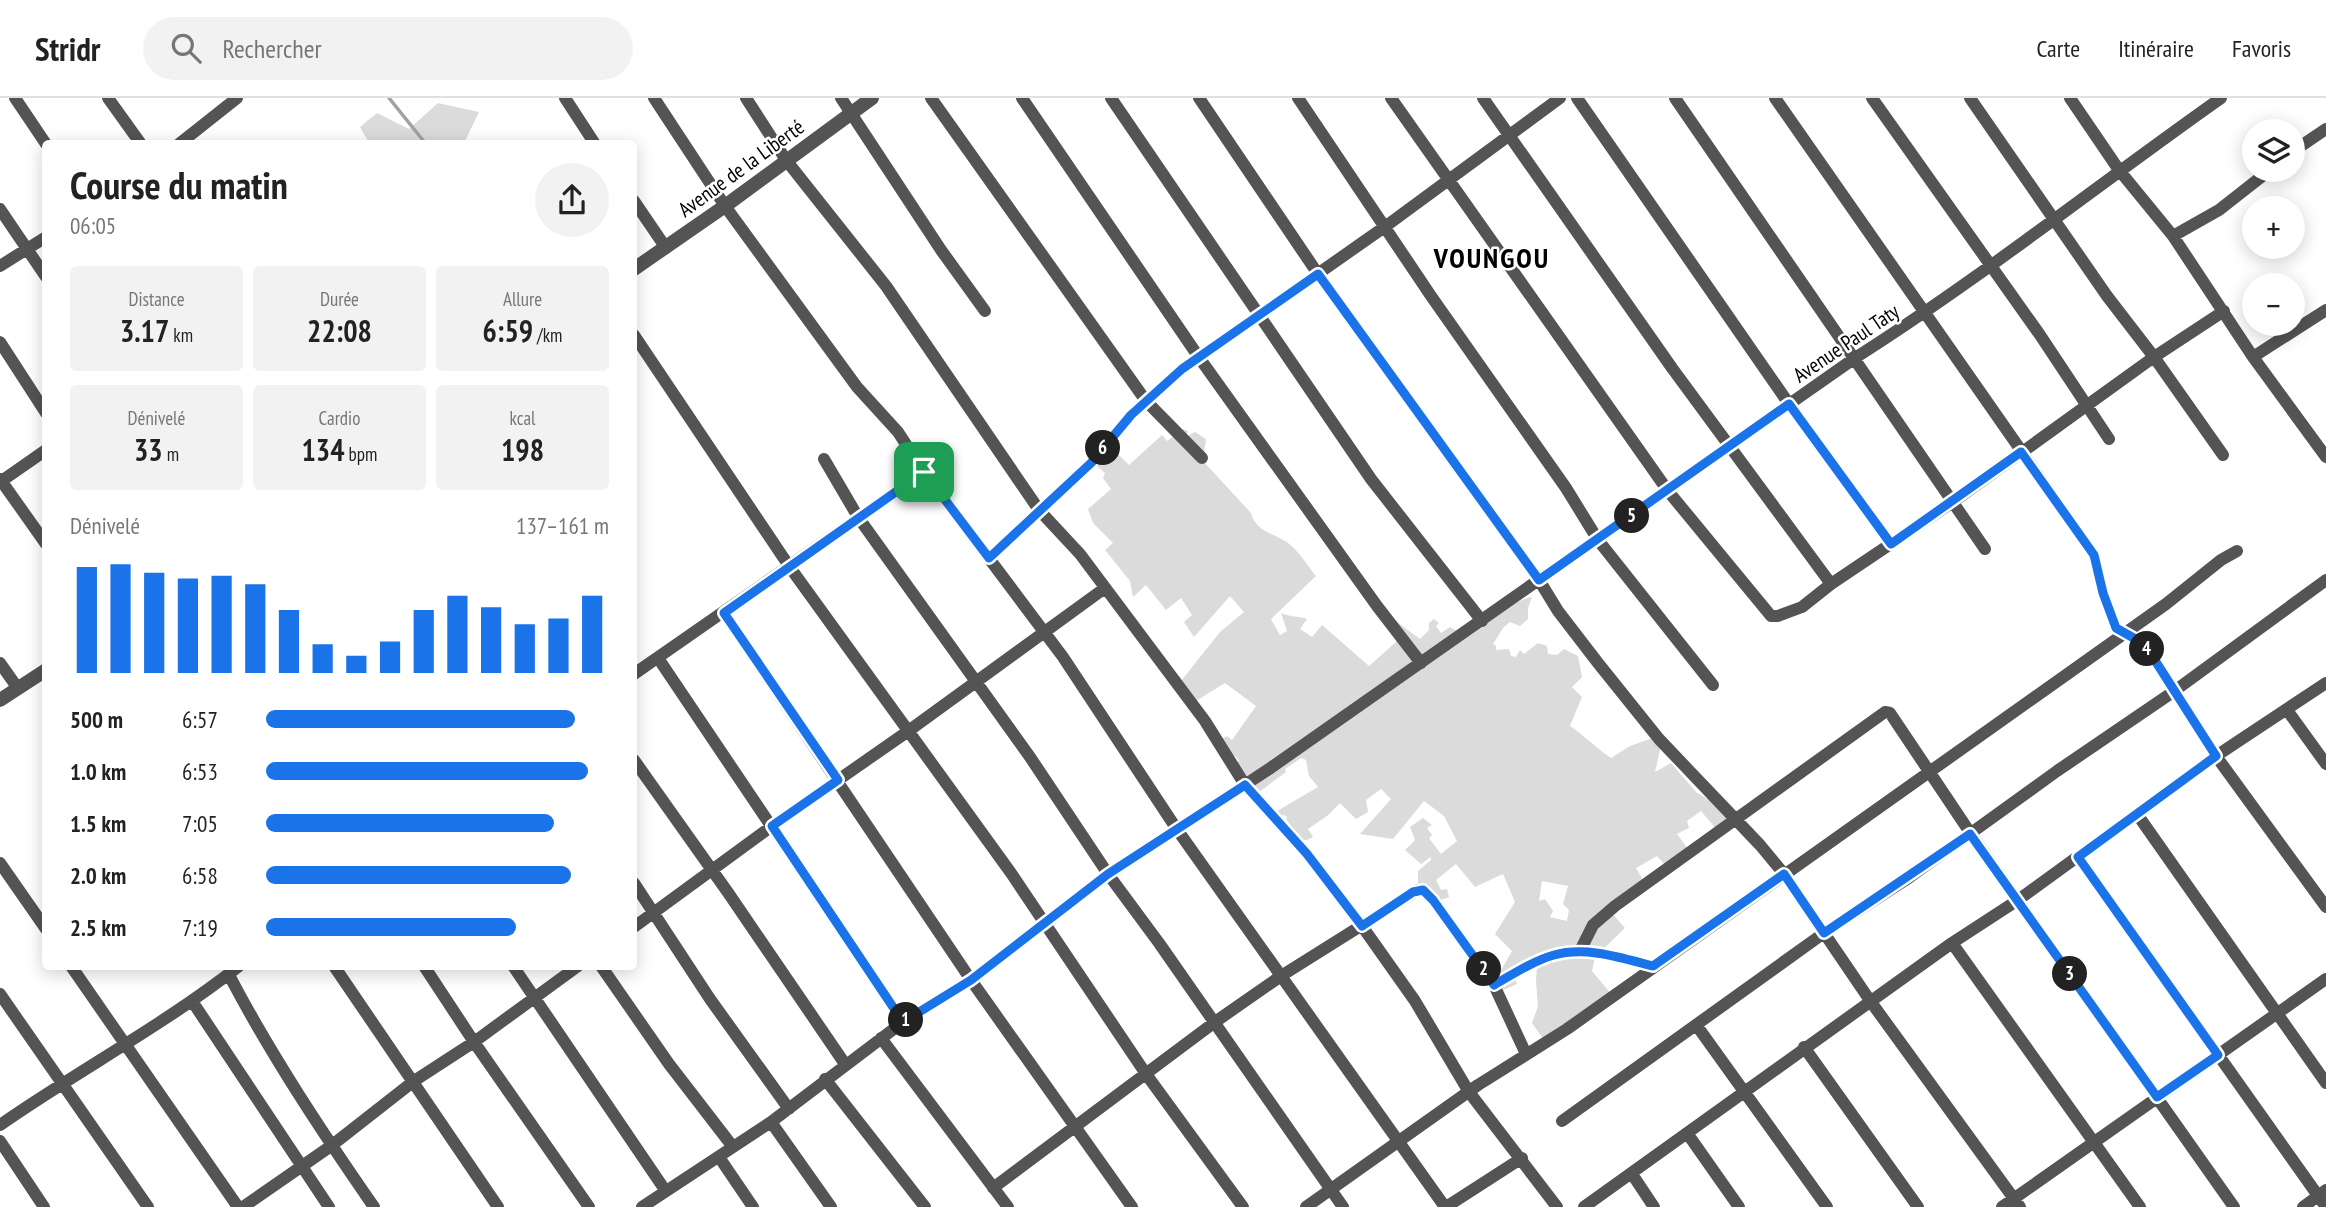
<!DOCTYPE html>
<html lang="fr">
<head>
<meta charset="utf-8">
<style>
  :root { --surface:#fff; --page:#f2f2f2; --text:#222; --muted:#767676; --line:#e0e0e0; --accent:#1a73e8 }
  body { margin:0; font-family:"PT Sans Narrow",sans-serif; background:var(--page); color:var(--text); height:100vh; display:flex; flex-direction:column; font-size:26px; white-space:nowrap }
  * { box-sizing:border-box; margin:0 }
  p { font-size:23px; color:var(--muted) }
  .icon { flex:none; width:38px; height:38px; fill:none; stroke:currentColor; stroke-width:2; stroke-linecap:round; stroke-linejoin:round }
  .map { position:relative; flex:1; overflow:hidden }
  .panel { position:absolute; left:42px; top:42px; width:595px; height:830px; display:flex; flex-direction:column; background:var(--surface); border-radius:7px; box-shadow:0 4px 18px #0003 }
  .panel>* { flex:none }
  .buttons { position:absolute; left:2242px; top:21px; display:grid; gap:14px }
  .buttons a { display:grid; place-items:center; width:63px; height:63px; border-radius:50%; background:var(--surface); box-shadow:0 4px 18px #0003; font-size:35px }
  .pin { position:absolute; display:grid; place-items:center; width:60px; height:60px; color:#fff; margin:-30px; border-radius:14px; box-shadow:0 4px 10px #0006 }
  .km { position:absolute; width:35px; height:35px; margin:-18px; border-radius:50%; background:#222; color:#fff; font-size:19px; line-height:35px; text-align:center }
  .round { display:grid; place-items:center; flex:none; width:74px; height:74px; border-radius:37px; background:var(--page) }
  .head { display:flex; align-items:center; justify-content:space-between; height:119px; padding:0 28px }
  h1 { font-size:38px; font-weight:700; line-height:52px }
  .figures { display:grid; grid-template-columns:repeat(3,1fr); gap:10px; height:119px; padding:7px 28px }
  .figures div { display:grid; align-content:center; border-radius:7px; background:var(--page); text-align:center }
  .figures b { font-size:30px; font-weight:700 }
  .figures small { font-size:19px; font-weight:400 }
  .figures p { font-size:19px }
  .chart { height:196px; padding:14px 28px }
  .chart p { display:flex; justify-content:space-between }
  .chart svg { width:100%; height:126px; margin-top:7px; stroke:var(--accent); stroke-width:6 }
  ul { padding:0 28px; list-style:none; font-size:23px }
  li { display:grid; grid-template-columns:112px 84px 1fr; align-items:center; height:52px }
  li i { height:18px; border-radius:9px; background:var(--accent) }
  header { display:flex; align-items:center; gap:42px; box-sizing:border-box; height:98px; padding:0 35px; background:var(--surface); border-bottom:2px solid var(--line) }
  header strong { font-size:33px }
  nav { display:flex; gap:38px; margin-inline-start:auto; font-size:24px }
  .search { width:490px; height:63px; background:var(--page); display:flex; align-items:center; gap:18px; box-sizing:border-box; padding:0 24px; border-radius:38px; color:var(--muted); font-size:26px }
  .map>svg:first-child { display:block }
  .green { fill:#dbdbdb; fill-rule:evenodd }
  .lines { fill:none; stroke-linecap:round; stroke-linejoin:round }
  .stream { stroke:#a2a2a2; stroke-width:3.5 }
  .minor { stroke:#545454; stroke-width:12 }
  .tertiary { stroke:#545454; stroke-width:14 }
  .route-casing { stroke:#fff; stroke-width:14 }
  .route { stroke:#1a73e8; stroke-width:9 }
  .labels { text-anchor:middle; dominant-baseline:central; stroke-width:5; stroke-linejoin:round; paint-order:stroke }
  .street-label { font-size:21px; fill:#000; stroke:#fff }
  .district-label { font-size:28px; font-weight:bold; letter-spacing:2px; fill:#000; stroke:#fff }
</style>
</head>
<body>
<header>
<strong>Stridr</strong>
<div class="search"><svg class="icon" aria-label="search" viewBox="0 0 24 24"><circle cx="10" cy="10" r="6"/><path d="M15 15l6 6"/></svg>Rechercher</div>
<nav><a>Carte</a><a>Itinéraire</a><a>Favoris</a></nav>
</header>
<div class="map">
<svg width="2326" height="1109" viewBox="0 0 2326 1109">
  <rect width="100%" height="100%" fill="#fff"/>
  <path class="green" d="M438 5 479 14 464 45H369L360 29 377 15 409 31Z
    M1183 331 1188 333 1187 338 1195 334 1206 341 1203 363 1251 415C1256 433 1272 435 1285 443 1297 450 1307 467 1316 478L1271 521 1280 537 1287 533 1281 515C1290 519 1298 518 1307 521L1300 531 1312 539 1322 527 1369 568 1396 544 1399 535 1385 515 1420 541 1429 532V525L1434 521 1439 525 1436 528 1441 535 1450 529 1459 534C1475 526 1518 501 1532 499L1528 510V521L1520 528 1510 524 1503 530 1493 546 1496 548V552L1509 551 1511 558 1516 559 1520 552 1524 556 1538 545 1547 548 1548 556 1557 557 1564 551 1578 558 1582 579 1572 589 1582 599 1570 628C1585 638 1596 650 1611 660L1630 648 1658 638 1662 643 1655 674 1671 665 1696 694 1723 711 1729 722 1717 732 1701 713 1687 723 1689 730 1677 736 1688 751 1666 768 1657 758 1636 770 1643 782 1611 814 1625 830 1595 859 1592 873 1612 897 1544 942 1532 925 1538 908 1536 883 1537 869 1515 880 1517 886 1503 892 1495 883 1512 853 1495 836 1515 804 1503 776 1475 789 1456 766 1436 782 1441 792 1447 791 1449 799 1436 804 1418 786V773L1431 762V759L1421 766 1405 752 1415 742 1410 729 1423 720 1432 727 1427 730 1432 737 1429 740 1441 756 1457 743 1444 718 1424 703 1393 741 1360 736 1391 701 1381 691 1366 702 1368 714 1356 721 1340 705 1327 718 1308 731 1313 739 1307 742H1295L1294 733 1286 721 1287 719 1284 717 1281 718 1272 716 1318 689 1309 678 1306 662 1301 660 1285 671 1286 674 1255 697 1247 688 1253 675 1242 680 1234 667 1239 662 1235 658 1231 664 1218 644 1227 638 1232 642 1256 608 1225 585 1191 606 1177 588 1220 534 1244 514 1230 498 1194 539 1184 524 1192 517 1181 500 1166 512 1146 487 1133 499 1130 483 1105 452 1113 445 1093 425 1088 411 1111 391 1103 380 1105 375 1088 361 1108 346 1129 367 1162 337 1167 343ZM1542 783 1568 788 1563 806 1569 812 1567 823 1550 819 1553 813 1545 801 1539 803Z"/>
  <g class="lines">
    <path class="stream" d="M389 0 426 46"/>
    <path class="minor" d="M15 0 46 46
      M108 0 141 46
      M565 0 595 46
      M654 0 725 108 857 289 898 334 924 374 1063 559 1176 730 1445 1109
      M746 0 786 62 886 188 1039 412 1080 456 1205 623 1245 687 1307 756 1362 828 1415 903 1469 994 1557 1109
      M841 0 941 152 985 213
      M931 0 1146 303 1202 360
      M1022 0 1198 258 1377 508 1421 565
      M1111 0 1371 381 1482 523
      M1199 0 1318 176 1539 482 1558 513 1598 565 1659 641 1760 747 1784 776 1871 904 2020 1109
      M1298 0 1431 198 1566 390 1598 442 1713 587
      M1391 0 1668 393 1771 518H1778L1802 509 1831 486 1953 404 2154 259 2224 213
      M1483 0 1672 270 1831 486
      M1577 0 1789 306 1891 446
      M1675 0 1985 451
      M1775 0 2094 457 2103 495 2116 530 2139 543 2149 553 2216 658 2326 809
      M1872 0 2040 237 2109 341
      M1970 0 2107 198 2154 259 2223 357
      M2070 0 2119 72 2173 138 2253 259 2326 359
      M179 46 237 0
      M2292 54 2326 31
      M634 103 666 150
      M0 111 46 179
      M2173 138 2219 112 2270 72
      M0 168 46 139
      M634 237 789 468 1011 775 1146 976 1243 1109
      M0 244 46 315
      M2253 259 2326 212
      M824 361 858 419 1030 659 1108 776 1159 845 1343 1109
      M0 381 46 446
      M0 384 46 352
      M989 460 1091 365 1131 317 1182 271 1386 128 1560 0
      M724 515 971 882 1132 1109
      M658 560 903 924
      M0 565 17 589
      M634 576 924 374
      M2287 612 2326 666
      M634 662 729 796 845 966
      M2137 716 2326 985
      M2078 759 2326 1109
      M0 765 46 831
      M634 785 710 901 789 1011
      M634 829 772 728 907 634 1105 490
      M1952 845 2140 1109
      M1580 853 1593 827 1615 808 1885 614 1890 615 1971 736 2234 1109
      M71 868 238 1109
      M334 868 498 1109
      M424 868 474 944 589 1109
      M513 868 665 1092
      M601 868 669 966 733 1049
      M229 877C271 957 322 1034 374 1109
      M1494 887C1513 876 1533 863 1554 857 1586 848 1622 861 1653 868
      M0 896 148 1109
      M192 903 329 1109
      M1697 928 1827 1109
      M881 940 1008 1109
      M1804 949 1918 1109
      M825 981 925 1109
      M1562 1023 1824 835 1910 779 2057 673 2173 594 2326 482
      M771 1024 831 1109
      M0 1027C79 972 164 927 239 868
      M1687 1035 1739 1109
      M0 1043 44 1109
      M719 1059 753 1109
      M1632 1076 1654 1109
      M993 1090 1215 924 1281 878 1418 792H1423L1433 802 1494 887 1526 956
      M243 1109 331 1048 414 983 474 944 578 868
      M642 1109 771 1024 903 924 971 882 1108 776 1269 671 1855 260C1981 180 2099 86 2221 0
      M1306 1109 1478 987 1567 931 2166 506 2221 462 2237 453
      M1446 1109 1522 1060
      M1584 1109 1952 845 2018 802 2216 658 2326 585
      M2002 1109 2326 881
      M2303 1109 2326 1092"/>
    <path class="tertiary" d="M634 171 725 108 872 0
      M0 602 46 572"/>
  </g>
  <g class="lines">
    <g class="route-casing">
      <path id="route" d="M1318 176 1539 482 1789 306 1891 446 2021 354 2094 457 2103 495 2116 530 2139 543 2149 553 2216 658 2078 759 2218 957 2157 999 1970 736 1824 835 1784 776 1653 868C1622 860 1586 848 1554 857 1533 863 1513 876 1494 887L1433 802 1423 792 1413 794 1362 828 1307 756 1245 687 1108 776 971 882 903 924 772 728 838 682 724 515 924 374 989 460 1091 365 1131 317 1182 271Z"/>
    </g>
    <use href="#route" class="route"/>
  </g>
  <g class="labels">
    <g class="street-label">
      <text transform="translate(741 70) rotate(-36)">Avenue de la Liberté</text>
      <text transform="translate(1846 245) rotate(-34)">Avenue Paul Taty</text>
    </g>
    <g class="district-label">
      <text x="1492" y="159">VOUNGOU</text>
    </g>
  </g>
</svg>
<div class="buttons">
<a><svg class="icon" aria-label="layers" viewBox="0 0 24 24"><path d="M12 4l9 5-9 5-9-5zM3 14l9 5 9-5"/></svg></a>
<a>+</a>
<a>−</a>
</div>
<div class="pin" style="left:924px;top:374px;background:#1e9e55"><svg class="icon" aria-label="arrive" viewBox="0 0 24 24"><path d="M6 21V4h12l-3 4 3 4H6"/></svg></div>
<b class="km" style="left:906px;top:922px">1</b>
<b class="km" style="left:1484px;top:871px">2</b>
<b class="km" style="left:2070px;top:876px">3</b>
<b class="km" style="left:2147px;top:551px">4</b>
<b class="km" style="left:1632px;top:418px">5</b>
<b class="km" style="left:1103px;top:350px">6</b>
<section class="panel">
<div class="head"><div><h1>Course du matin</h1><p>06:05</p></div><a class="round"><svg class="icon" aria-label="share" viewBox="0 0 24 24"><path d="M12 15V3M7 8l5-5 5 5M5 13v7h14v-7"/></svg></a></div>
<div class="figures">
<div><p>Distance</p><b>3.17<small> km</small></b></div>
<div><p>Durée</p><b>22:08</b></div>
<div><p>Allure</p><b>6:59<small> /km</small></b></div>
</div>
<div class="figures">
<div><p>Dénivelé</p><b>33<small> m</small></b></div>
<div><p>Cardio</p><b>134<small> bpm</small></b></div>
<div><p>kcal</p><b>198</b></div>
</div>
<div class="chart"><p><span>Dénivelé</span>137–161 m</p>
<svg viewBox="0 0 160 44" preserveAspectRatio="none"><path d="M5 44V7M15 44V6M25 44V9M35 44V11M45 44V10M55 44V13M65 44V22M75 44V34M85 44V38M95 44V33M105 44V22M115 44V17M125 44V21M135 44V27M145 44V25M155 44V17"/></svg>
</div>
<ul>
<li><b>500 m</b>6:57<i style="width:90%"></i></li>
<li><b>1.0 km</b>6:53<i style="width:94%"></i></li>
<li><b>1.5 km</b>7:05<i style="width:84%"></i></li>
<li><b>2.0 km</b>6:58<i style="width:89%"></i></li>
<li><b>2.5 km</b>7:19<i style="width:73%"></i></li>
</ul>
</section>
</div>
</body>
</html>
